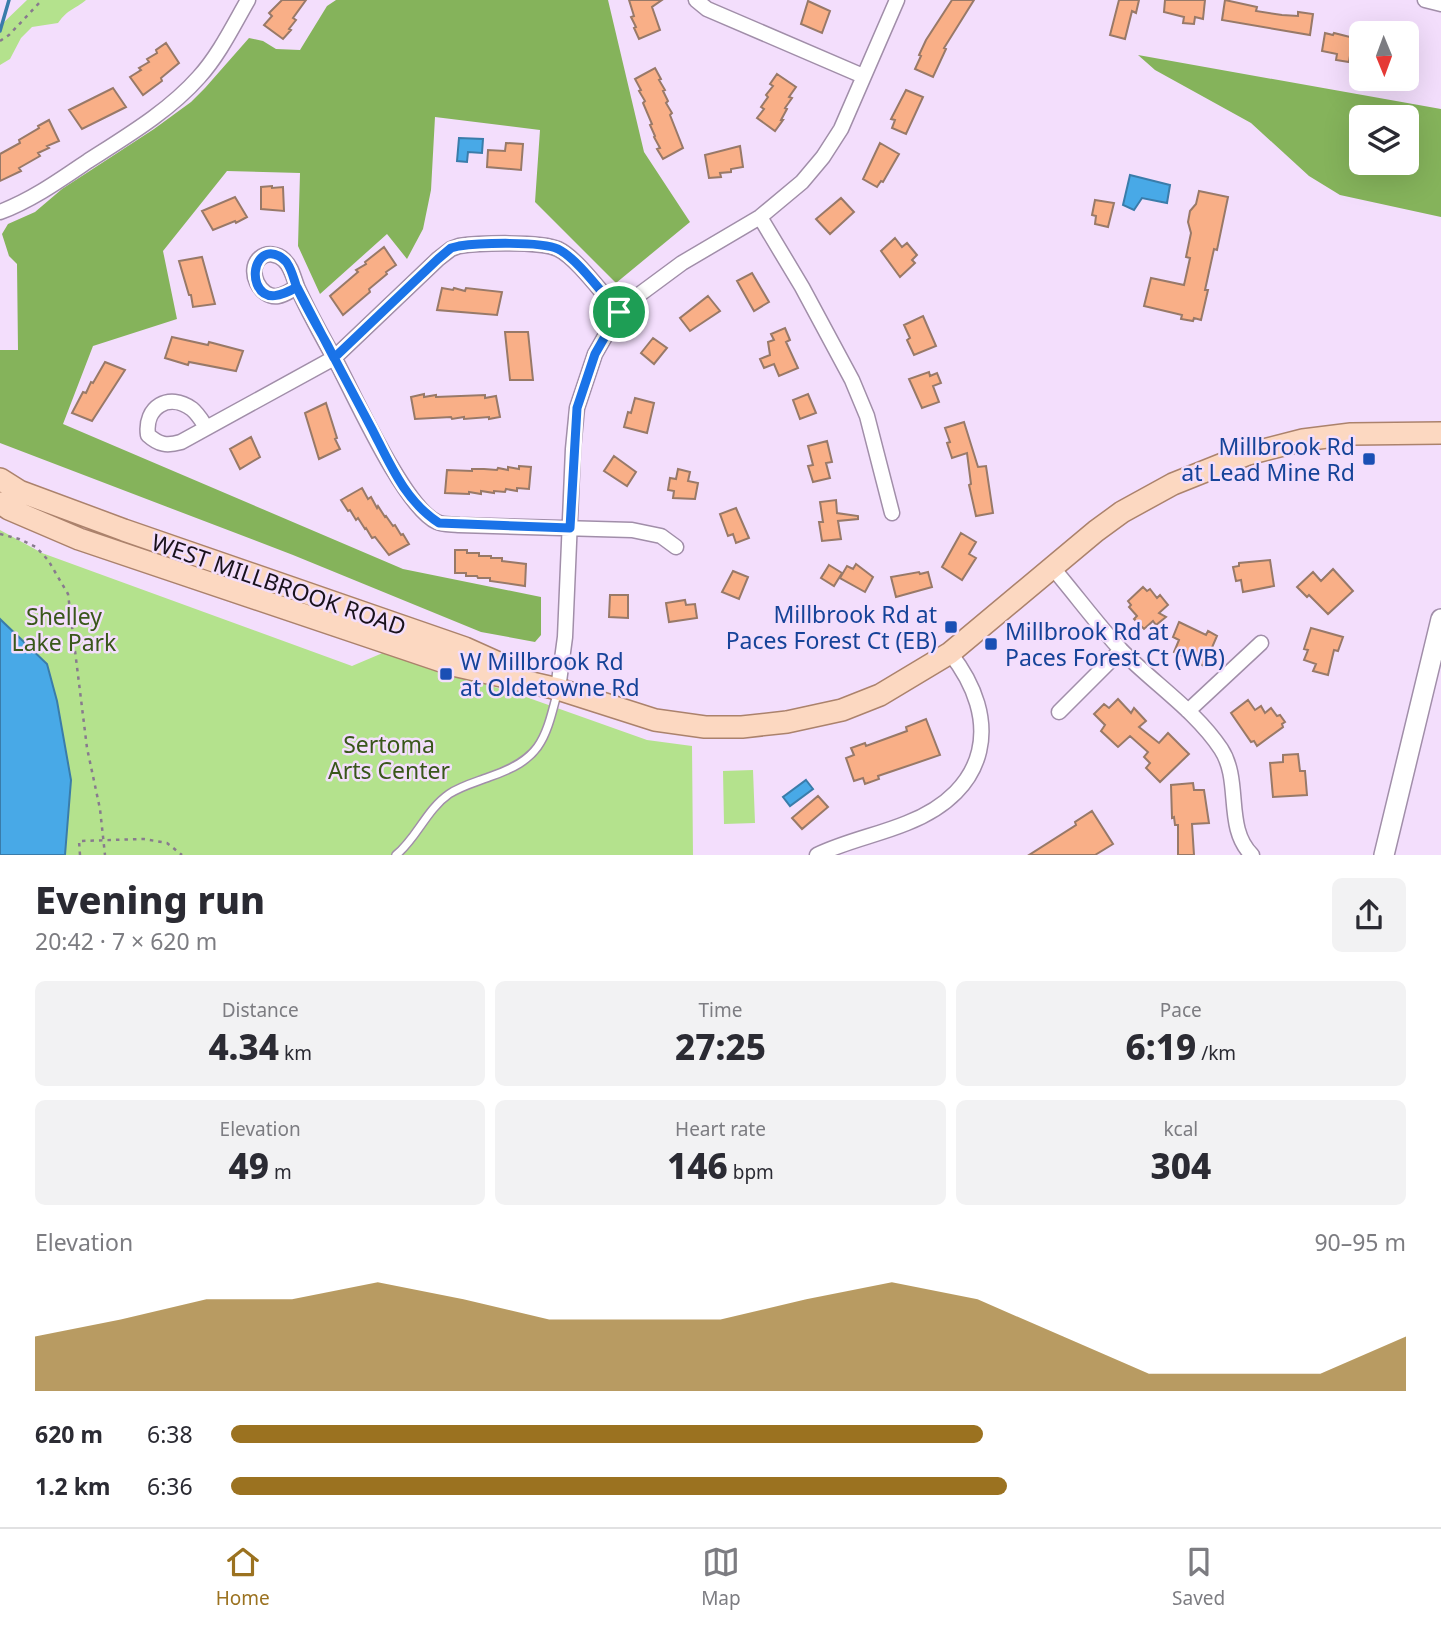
<!DOCTYPE html>
<html lang="en">
<head>
<meta charset="utf-8">
<style>
  :root { --surface:#fff; --page:#f2f2f3; --text:#2b2b33; --muted:#7c7c81; --line:#e1e1e2; --accent:#9b7220 }
  body { margin:0; font-family:"Noto Sans",sans-serif; background:var(--page); color:var(--text); height:100vh; display:flex; flex-direction:column; font-size:26px; white-space:nowrap }
  * { box-sizing:border-box; margin:0 }
  p { font-size:23px; color:var(--muted) }
  .icon { flex:none; width:38px; height:38px; fill:none; stroke:currentColor; stroke-width:2; stroke-linecap:round; stroke-linejoin:round }
  .map { position:relative; height:855px; overflow:hidden }
  .side { display:flex; flex-direction:column; background:var(--surface); flex:1 }
  .side>* { flex:none }
  .needle { width:46px; rotate:179deg }
  .fabs { position:absolute; left:1349px; top:21px; display:grid; gap:14px }
  .fabs a { display:grid; place-items:center; width:70px; height:70px; border-radius:10px; background:var(--surface); box-shadow:0 7px 28px #0002; font-size:35px }
  .pin { position:absolute; display:grid; place-items:center; width:60px; height:60px; color:#fff; margin:-30px; border:4px solid #fff; border-radius:50%; box-shadow:0 2px 7px #0007 }
  .round { display:grid; place-items:center; flex:none; width:74px; height:74px; border-radius:10px; background:var(--page) }
  .headline { display:flex; align-items:center; justify-content:space-between; height:119px; padding:0 35px }
  h1 { font-size:38px; font-weight:800; line-height:52px }
  .figures { display:grid; grid-template-columns:repeat(3,1fr); gap:10px; height:119px; padding:7px 35px }
  .figures div { display:grid; align-content:center; border-radius:10px; background:var(--page); text-align:center }
  .figures b { font-size:35px; font-weight:800 }
  .figures small { font-size:19px; font-weight:400 }
  .figures p { font-size:19px }
  .chart { height:196px; padding:14px 35px }
  .chart p { display:flex; justify-content:space-between }
  .chart svg { width:100%; height:126px; margin-top:7px; fill:var(--accent); opacity:.7 }
  ul { padding:0 35px; list-style:none; font-size:23px }
  li { display:grid; grid-template-columns:112px 84px 1fr; align-items:center; height:52px }
  li i { height:18px; border-radius:9px; background:var(--accent) }
  .tabs { display:flex; justify-content:space-around; align-items:center; height:98px; border-top:2px solid var(--line); background:var(--surface); font-size:19px; color:var(--muted) }
  .tabs a { display:grid; justify-items:center; gap:4px }
  .tabs .selected { color:var(--accent) }
  .map>svg:first-child { display:block }
  .green { fill:#b4e28d }
  .forest { fill:#85b35b; fill-rule:evenodd }
  .water { fill:#48a9e7; stroke:#3a7caa; stroke-width:2 }
  .lines { fill:none; stroke-linecap:round; stroke-linejoin:round }
  .stream { stroke:#3a7caa; stroke-width:3.5 }
  .building { fill:#f9af87; stroke:#987968; stroke-width:2 }
  .service-casing { stroke:#a18ea9; stroke-width:10 }
  .minor-casing { stroke:#a18ea9; stroke-width:17 }
  .secondary-casing { stroke:#a18ea9; stroke-width:22 }
  .primary-casing { stroke:#ab826c; stroke-width:24 }
  .path { stroke:#887a8e; stroke-width:2.5; stroke-dasharray:3.5 5; stroke-linecap:butt }
  .service { stroke:#fff; stroke-width:7 }
  .minor { stroke:#fff; stroke-width:14 }
  .secondary { stroke:#fff; stroke-width:19 }
  .primary { stroke:#fcd8c1; stroke-width:21 }
  .route-casing { stroke:#fff; stroke-width:14 }
  .route { stroke:#1a73e8; stroke-width:9 }
  .transit-dot { fill:#1a4fb4; stroke:#f3defc; stroke-width:2.5 }
  .labels { text-anchor:middle; dominant-baseline:central; stroke-width:5; stroke-linejoin:round; paint-order:stroke }
  .transit-label { font-size:23px; fill:#164399; stroke:#f3defc; text-anchor:end }
  .street-label { font-size:23px; fill:#19121c; stroke:#f3defc }
  .park-label { font-size:23px; fill:#39571a; stroke:#f3defc }
</style>
</head>
<body>
<div class="map">
<svg width="1441" height="855" viewBox="0 0 1441 855">
  <rect width="100%" height="100%" fill="#f3defc"/>
  <path class="green" d="M27 0H86C74 10 69 8 58 23L32 27 21 38 10 59 0 65V26Z
    M0 530 42 553 352 666 385 652 526 697 647 740 692 746 693 855H0Z
    M753 770 755 823 724 824 723 771Z"/>
  <path class="forest" d="M336 0H608L644 152 690 222 616 283 535 202 540 130 435 117 431 190 423 229 407 259 387 234 320 294 298 246 300 173 227 171 163 251 177 319 93 346 63 424 403 569 541 597V635L535 642 481 632 293 555 0 443V350H18L17 264 9 256 2 234 8 224 35 212 62 189 154 129 191 102 205 88 249 38 263 41 276 49 300 50 327 6Z
    M1138 55 1441 109V217L1340 195 1309 176 1251 123 1155 70ZM1362 117H1407V163H1362Z"/>
  <path class="water" d="M459 138 483 139 482 153 468 152 467 162 457 161Z
    M1130 175 1170 185 1167 203 1142 198 1134 210 1123 205Z
    M0 619 47 664 57 701 71 780 65 855H0Z
    M806 780 813 789 790 806 783 797Z"/>
  <g class="lines">
    <path class="stream" d="M0 31 9 0"/>
  </g>
  <path class="building" d="M282 0H306L293 18 296 20 289 29 291 30 283 39 264 25 272 16 269 13Z
    M629 0H662L652 7 660 30 639 39 634 28 636 27 631 17 634 16Z
    M952 0H974L944 48 946 49 933 77 915 69 921 56 919 55 926 40Z
    M1119 0H1139L1136 13 1132 11 1125 39 1110 35Z
    M1165 0H1205L1203 19 1195 17 1194 24 1183 23 1184 17 1164 12Z
    M1225 0 1257 7 1256 11 1282 15 1298 16V12L1313 14 1310 35 1222 20Z
    M808 1 830 11 822 33 801 24Z
    M1325 33 1333 35 1334 33 1362 40V58L1350 56 1349 62 1336 60 1337 54 1322 51Z
    M166 43 179 63 161 78 162 81 143 95 130 77 141 70 139 68 149 62 147 59 157 53 156 50Z
    M655 68 661 79 659 80 665 90 663 91 668 101 666 103 672 113 670 115 683 148 663 159 657 149 660 148 654 137 655 136 650 125 652 124 643 103 645 101 639 91 641 90 635 79Z
    M777 74 796 87 789 97 792 98 785 108 787 109 781 120H783L775 131 757 118 764 109 761 107 768 97 766 95 773 86 770 84Z
    M113 88 126 107 82 129 69 110Z
    M906 90 923 97 906 134 892 128 895 120 891 119Z
    M49 120 59 141 47 146 49 148 38 153 40 156 19 168 21 171 0 181V154L20 143 19 140 39 128 38 126Z
    M506 143 523 144 521 170 487 167 488 150 505 151Z
    M880 143 899 154 883 182 881 181 877 187 863 179Z
    M740 146 743 167 731 169V172L720 173 721 177 709 178 705 155Z
    M272 186V188L283 187 284 211 261 209V187Z
    M1199 191 1228 197 1217 250 1214 249 1205 290H1208L1201 320 1194 318 1193 321 1181 319 1182 315 1144 306 1151 278 1184 285 1190 258 1186 257 1191 233 1188 222 1190 211 1196 204Z
    M235 197 247 217 236 223 235 221 213 230 202 211Z
    M841 198 854 212 830 234 816 219Z
    M1095 200 1114 203 1108 227 1095 224 1096 216 1092 215Z
    M895 238 902 247 907 243 917 255 912 260 915 263 900 277 881 251Z
    M384 247 396 265 386 272 387 274 369 289 370 292 343 315 330 296 358 272 356 270 366 264 365 262Z
    M202 257 215 304 193 307 191 295H189L179 261Z
    M752 273 769 302 754 311 737 281Z
    M442 288 453 290 454 288 465 291 466 288 502 292 497 315 437 310Z
    M708 296 720 311 690 331 680 318Z
    M923 316 936 346 914 355 907 340 910 338 904 325Z
    M785 328 790 340 786 342 798 368 779 376 774 364 764 368 760 359 770 355 768 342 774 340 771 334Z
    M505 332H528L533 380H510Z
    M172 337 208 345 209 342 243 351 236 371 189 362 188 365 165 358Z
    M653 338 667 348 654 364 641 353Z
    M105 362 125 370 92 421 72 413 83 392 86 393 91 382 93 383Z
    M929 372 930 376 937 373 941 383 933 386 939 402 922 408 909 379Z
    M424 394V397L436 395V397L485 395V398L496 396 500 417 489 419V417L464 419V417L452 419 451 417 415 419 411 397Z
    M808 394 816 413 800 419 793 400Z
    M635 398 654 403 647 433 624 427 628 412 631 413Z
    M326 403 337 438 335 439 340 449 319 459 305 413Z
    M964 422 978 467 986 466 993 513 976 516 969 485 971 484 967 453 952 458 947 443 950 442 945 428Z
    M251 437 260 457 240 469 230 449Z
    M827 441 832 462 826 463 830 478 813 482 808 466 813 465 808 446Z
    M614 456 636 472 627 486 604 471Z
    M519 466 531 467 529 489 517 488V491L506 489 505 492 494 491V493L481 491V494L469 492V494L445 493 447 470 472 471V469H484L497 470 498 468 508 470V467L519 469Z
    M678 469 690 472 688 481 698 483 695 499 673 498 674 491 668 490 670 478 676 479Z
    M362 488 368 499 371 497 377 508 378 506 385 517 386 516 393 526 395 525 401 535 403 534 409 544 389 555 375 537 372 538 366 528 365 529 358 518 356 520 350 510 348 511 341 500Z
    M836 500 837 513 858 516V519L838 521 841 539 822 541 819 522H823L820 502Z
    M736 508 749 538 736 543 733 534 728 536 720 514Z
    M961 533 976 542 969 554 976 558 962 580 942 567Z
    M455 550H467V553H479V556H491V558H502V561L526 564 525 586 490 581V578H478L477 576H466V573H455Z
    M1270 560 1274 586 1243 592 1241 580 1236 581 1233 567 1239 566V563Z
    M856 564 873 577 865 592 840 578 847 566 853 569Z
    M829 565 842 573 834 586 821 578Z
    M1333 569 1353 591 1328 614 1309 595 1307 597 1297 587 1313 572 1321 581Z
    M733 571 748 577 739 599 722 592Z
    M919 572 920 574 928 572 932 587 896 597 891 577Z
    M1143 587 1147 591 1150 589 1157 598 1160 595 1168 605 1159 613 1166 617 1156 625 1153 621 1144 629 1134 619 1137 616 1129 607 1131 605 1128 601Z
    M610 595H628V618L609 617Z
    M685 600 686 605 695 604 697 618 669 622 666 603Z
    M1179 622 1206 635 1208 631 1217 636 1204 666 1174 652 1179 640 1173 637Z
    M1311 628 1343 637 1338 651 1334 650 1328 675 1313 671 1316 664 1304 660 1308 650 1304 649Z
    M1118 699 1131 713 1134 708 1146 721 1139 727 1159 743 1168 733 1189 754 1160 782 1146 768 1150 763 1144 757 1148 752 1130 736 1118 747 1101 731 1105 725 1094 714 1104 704 1109 708Z
    M1248 700 1255 710 1261 706 1265 713 1271 708 1277 716 1280 715 1285 722 1282 724 1283 727 1257 746 1254 741 1251 742 1231 713Z
    M926 719 940 755 878 776 879 779 865 784 863 778 854 781 846 758 854 755 851 748 865 743 866 746 907 731 906 727Z
    M1298 754 1300 771H1305L1307 795 1273 797 1270 763 1283 762V755Z
    M1193 783 1194 790H1204L1209 823 1192 824 1194 855H1178V825H1175L1174 817 1172 818 1171 785Z
    M818 796 828 807 802 829 792 818Z
    M1092 811 1113 844 1095 855H1029L1076 825 1075 822Z"/>
  <g class="lines">
    <g class="service-casing">
      <path id="service" d="M396 855C417 838 426 810 449 794 461 786 476 782 489 777 542 759 545 740 558 690"/>
    </g>
    <g class="minor-casing">
      <path id="minor" d="M696 0 707 9 863 76
        M1425 0 1441 4
        M0 212C32 200 60 180 88 161 127 136 169 111 199 77 219 55 233 26 248 0
        M760 217 802 287 852 380 867 416 892 513
        M297 287C291 290 285 295 278 296 260 299 246 270 260 258 267 252 278 254 284 260 292 267 294 280 298 289 310 315 324 340 338 365 356 399 405 508 437 522 443 525 452 524 459 525L632 530 661 536 676 547
        M206 427C202 421 198 414 192 409 169 392 144 407 148 435 159 445 167 446 181 442L334 358 438 259 451 249 459 246C478 243 541 241 558 249 577 258 604 296 619 312
        M1052 567C1075 594 1097 624 1121 650 1153 683 1195 710 1221 749 1242 781 1224 828 1252 855
        M558 689 565 637 573 449 577 408 595 354 619 312 636 297 682 263 760 217 802 182 823 157 841 129 897 0
        M1188 711 1261 643
        M1059 712 1121 650
        M817 855C846 841 878 835 907 823 989 791 1003 720 950 653"/>
    </g>
    <g class="secondary-casing">
      <path id="secondary" d="M1384 855 1441 619"/>
    </g>
    <g class="primary-casing">
      <path id="primary" d="M0 479 19 491 124 530 465 648 514 670
        M0 503 9 509 79 539 453 665 558 689 655 720 705 727H742L787 722 842 710 880 695 950 653 1096 531 1122 512 1173 484 1248 454 1303 440 1351 434 1441 433"/>
    </g>
    <path class="path" d="M0 41 9 35 42 0
      M0 534 19 539 36 547 48 560 68 594 87 748 100 809 105 855
      M80 855 79 841 144 839 167 843 182 855"/>
    <use href="#service" class="service"/>
    <use href="#minor" class="minor"/>
    <use href="#secondary" class="secondary"/>
    <use href="#primary" class="primary"/>
  </g>
  <g class="lines">
    <g class="route-casing">
      <path id="route" d="M619 312C604 296 577 258 558 249 541 241 479 243 459 246L451 248 438 259 334 358 297 287C283 295 265 303 257 284 251 268 261 247 279 256 281 257 287 262 287 263 292 270 294 280 297 288 306 307 317 326 327 344 342 373 357 401 372 429 390 464 405 501 439 523L570 528 577 408 595 354 619 312"/>
    </g>
    <use href="#route" class="route"/>
  </g>
  <g class="transit-dot">
    <rect x="1362" y="452" width="14" height="14" rx="3.5"/>
    <rect x="944" y="620" width="14" height="14" rx="3.5"/>
    <rect x="984" y="637" width="14" height="14" rx="3.5"/>
    <rect x="439" y="667" width="14" height="14" rx="3.5"/>
  </g>
  <g class="labels">
    <g class="transit-label">
      <text x="1355" y="446">Millbrook Rd<tspan x="1355" dy="26">at Lead Mine Rd</tspan></text>
      <text x="937" y="614">Millbrook Rd at<tspan x="937" dy="26">Paces Forest Ct (EB)</tspan></text>
      <text x="1005" y="631" text-anchor="start">Millbrook Rd at<tspan x="1005" dy="26">Paces Forest Ct (WB)</tspan></text>
      <text x="460" y="661" text-anchor="start">W Millbrook Rd<tspan x="460" dy="26">at Oldetowne Rd</tspan></text>
    </g>
    <g class="street-label">
      <text transform="translate(279 584) rotate(19)">WEST MILLBROOK ROAD</text>
    </g>
    <g class="park-label">
      <text x="64" y="616">Shelley<tspan x="64" dy="26">Lake Park</tspan></text>
      <text x="389" y="744">Sertoma<tspan x="389" dy="26">Arts Center</tspan></text>
    </g>
  </g>
</svg>
<div class="fabs">
<a><svg class="needle" viewBox="-14 -14 28 28"><path d="M0-13l5 13h-10z" fill="#e53935"/><path d="M0 13l5-13h-10z" fill="#7c7c81"/></svg></a>
<a><svg class="icon" aria-label="layers" viewBox="0 0 24 24"><path d="M12 4l9 5-9 5-9-5zM3 14l9 5 9-5"/></svg></a>
</div>
<div class="pin" style="left:619px;top:312px;background:#1e9e55"><svg class="icon" aria-label="arrive" viewBox="0 0 24 24"><path d="M6 21V4h12l-3 4 3 4H6"/></svg></div>
</div>
<section class="side">
<div class="headline"><div><h1>Evening run</h1><p>20:42 · 7 × 620 m</p></div><a class="round"><svg class="icon" aria-label="share" viewBox="0 0 24 24"><path d="M12 15V3M7 8l5-5 5 5M5 13v7h14v-7"/></svg></a></div>
<div class="figures">
<div><p>Distance</p><b>4.34<small> km</small></b></div>
<div><p>Time</p><b>27:25</b></div>
<div><p>Pace</p><b>6:19<small> /km</small></b></div>
</div>
<div class="figures">
<div><p>Elevation</p><b>49<small> m</small></b></div>
<div><p>Heart rate</p><b>146<small> bpm</small></b></div>
<div><p>kcal</p><b>304</b></div>
</div>
<div class="chart"><p><span>Elevation</span>90–95 m</p>
<svg viewBox="0 0 160 44" preserveAspectRatio="none"><path d="M0 44V25L10 19L20 12L30 12L40 6L50 12L60 19L70 19L80 19L90 12L100 6L110 12L120 25L130 38L140 38L150 38L160 25V44z"/></svg>
</div>
<ul>
<li><b>620 m</b>6:38<i style="width:64%"></i></li>
<li><b>1.2 km</b>6:36<i style="width:66%"></i></li>
</ul>
</section>
<nav class="tabs">
<a class="selected"><svg class="icon" aria-label="home" viewBox="0 0 24 24"><path d="M3 11l9-7 9 7M6 9v11h12V9"/></svg>Home</a>
<a><svg class="icon" aria-label="map" viewBox="0 0 24 24"><path d="M3 6l6-2 6 2 6-2v14l-6 2-6-2-6 2zM9 4v14M15 6v14"/></svg>Map</a>
<a><svg class="icon" aria-label="saved" viewBox="0 0 24 24"><path d="M7 4h10v16l-5-4-5 4z"/></svg>Saved</a>
</nav>
</body>
</html>
